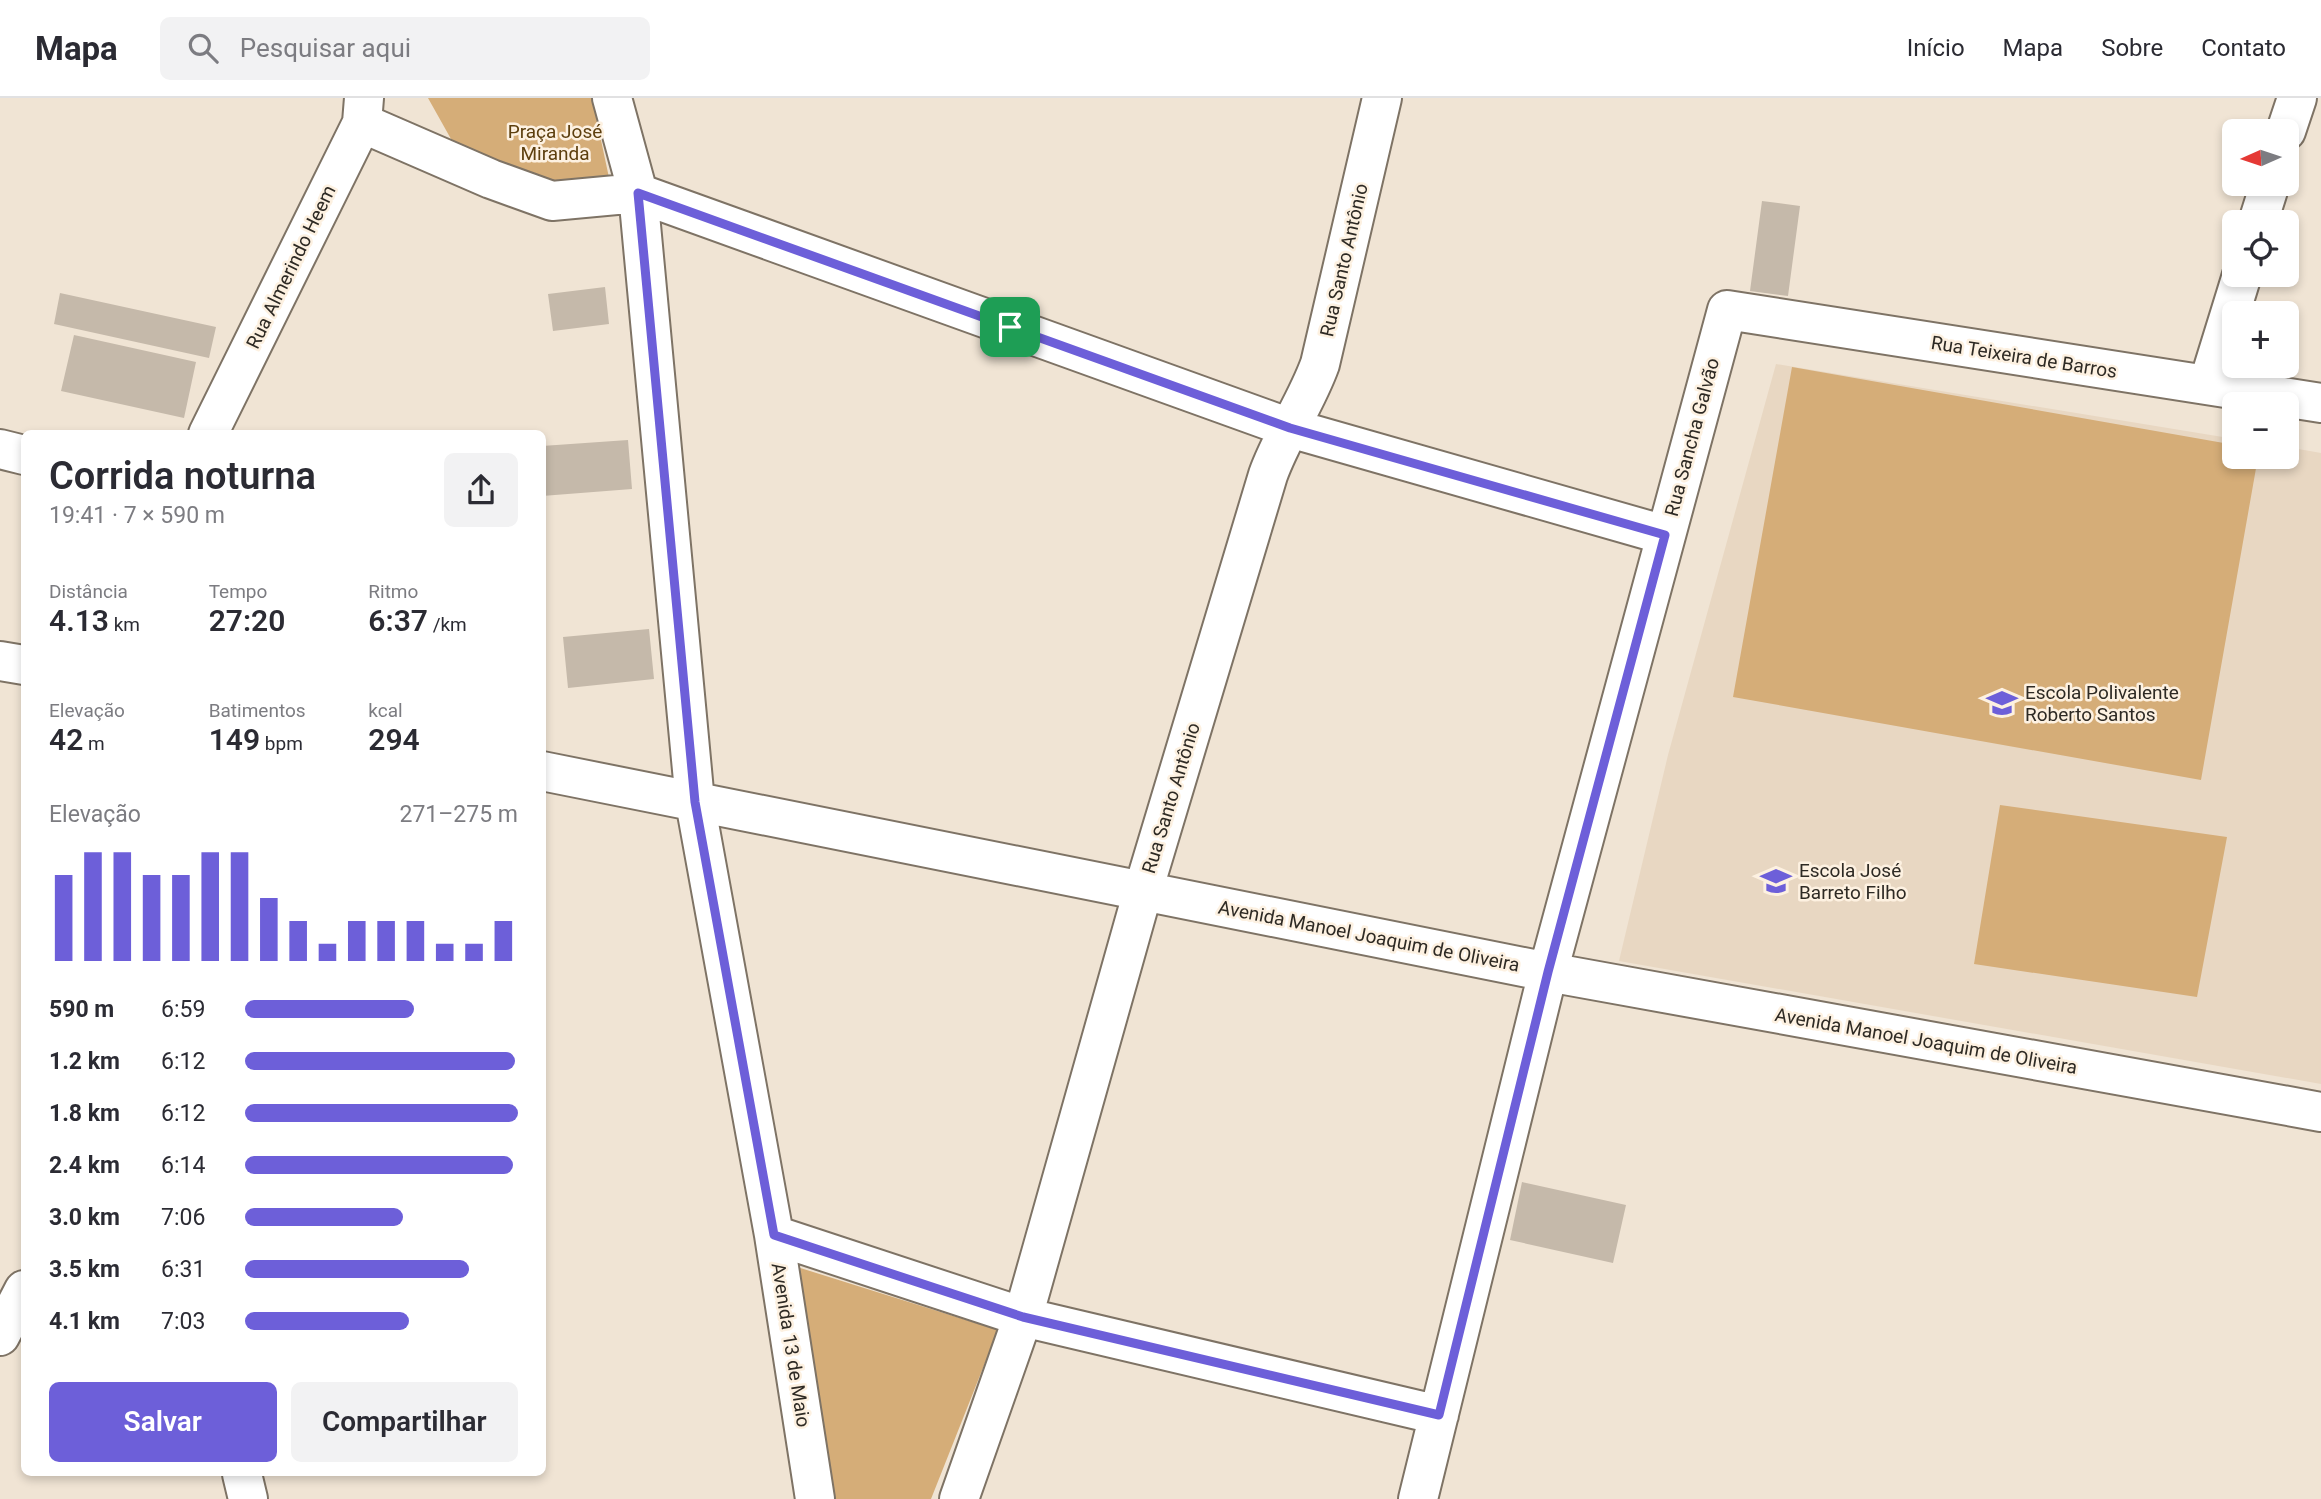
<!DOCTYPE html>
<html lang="pt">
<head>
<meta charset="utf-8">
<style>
  :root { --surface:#fff; --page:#f2f2f3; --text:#2b2b33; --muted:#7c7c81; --line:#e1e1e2; --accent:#6d5fd9 }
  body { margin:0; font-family:Roboto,sans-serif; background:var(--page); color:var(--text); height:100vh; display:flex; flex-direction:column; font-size:26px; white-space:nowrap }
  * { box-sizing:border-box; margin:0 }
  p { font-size:23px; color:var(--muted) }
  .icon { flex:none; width:38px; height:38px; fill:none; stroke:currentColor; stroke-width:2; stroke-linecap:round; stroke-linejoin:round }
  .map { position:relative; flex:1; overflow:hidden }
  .drawer { position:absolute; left:21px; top:332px; width:525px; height:1046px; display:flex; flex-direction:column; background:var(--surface); border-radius:10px; box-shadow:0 4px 10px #0003 }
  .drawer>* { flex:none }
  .needle { width:46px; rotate:267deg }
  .tools { position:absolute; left:2222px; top:21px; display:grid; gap:14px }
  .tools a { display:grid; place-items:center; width:77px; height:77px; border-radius:10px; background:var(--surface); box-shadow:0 4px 10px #0003; font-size:35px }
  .pin { position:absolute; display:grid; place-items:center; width:60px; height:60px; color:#fff; margin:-30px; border-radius:14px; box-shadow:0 4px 10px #0006 }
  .round { display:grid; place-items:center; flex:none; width:74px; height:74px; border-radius:10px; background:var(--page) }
  .summary { display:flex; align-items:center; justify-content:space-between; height:119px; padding:0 28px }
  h1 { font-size:38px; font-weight:600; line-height:52px }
  .stats { display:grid; grid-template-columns:repeat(3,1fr); gap:10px; height:119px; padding:7px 28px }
  .stats div { display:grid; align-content:center }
  .stats b { font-size:30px; font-weight:600 }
  .stats small { font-size:19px; font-weight:400 }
  .stats p { font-size:19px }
  .chart { height:196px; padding:14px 28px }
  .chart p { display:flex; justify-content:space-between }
  .chart svg { width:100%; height:126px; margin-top:7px; stroke:var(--accent); stroke-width:6 }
  .primary-button { display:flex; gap:14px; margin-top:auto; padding:14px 28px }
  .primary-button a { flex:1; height:80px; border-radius:10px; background:var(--accent); color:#fff; font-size:28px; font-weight:600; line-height:80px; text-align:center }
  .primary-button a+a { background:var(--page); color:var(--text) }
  ul { padding:0 28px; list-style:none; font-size:23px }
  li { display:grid; grid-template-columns:112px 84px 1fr; align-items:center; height:52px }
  li i { height:18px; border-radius:9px; background:var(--accent) }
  header { display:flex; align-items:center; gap:42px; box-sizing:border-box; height:98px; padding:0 35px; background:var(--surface); border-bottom:2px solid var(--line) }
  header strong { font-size:33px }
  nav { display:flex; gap:38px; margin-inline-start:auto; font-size:24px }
  .search { width:490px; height:63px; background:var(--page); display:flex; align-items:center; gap:18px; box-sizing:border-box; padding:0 24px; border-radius:10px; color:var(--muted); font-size:26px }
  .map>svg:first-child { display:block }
  .built { fill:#e8d7c2 }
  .green { fill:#d5ad78 }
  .building { fill:#c5b9aa }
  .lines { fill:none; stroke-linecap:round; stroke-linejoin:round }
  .minor-casing { stroke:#7e7365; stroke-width:42 }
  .minor { stroke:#fff; stroke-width:38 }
  .route-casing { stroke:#fff; stroke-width:14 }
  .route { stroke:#6d5fd9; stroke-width:9 }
  .labels { text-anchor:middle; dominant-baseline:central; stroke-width:5; stroke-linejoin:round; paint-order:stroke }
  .park-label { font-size:19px; fill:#5d3f0e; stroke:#fdf1e1 }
  .street-label { font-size:19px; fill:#2e2a24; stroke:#fdf1e1 }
  .poi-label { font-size:19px; fill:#2e2a24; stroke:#fdf1e1; text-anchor:start }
</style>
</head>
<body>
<header>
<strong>Mapa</strong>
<div class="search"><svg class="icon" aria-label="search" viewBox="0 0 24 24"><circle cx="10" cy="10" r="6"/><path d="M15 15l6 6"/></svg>Pesquisar aqui</div>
<nav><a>Início</a><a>Mapa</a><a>Sobre</a><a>Contato</a></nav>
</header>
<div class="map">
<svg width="2321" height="1401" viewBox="0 0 2321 1401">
  <rect width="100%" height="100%" fill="#f0e4d4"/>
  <path class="built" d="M1776 266 2235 341V359H2287V349L2321 355V986L1619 863 1668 657Z"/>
  <path class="green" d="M428 0H592L611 89 562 90 509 78 451 41Z
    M1792 269 2235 347V359H2258L2201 682 1733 599Z
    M2000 707 2227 739 2197 899 1974 866Z
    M794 1168 998 1232 931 1401H831Z"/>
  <path class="building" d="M1762 103 1800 108 1788 198 1750 193Z
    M605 189 609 226 553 233 548 196Z
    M60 195 216 229 209 260 54 226Z
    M74 237 196 264 184 320 61 293Z
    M628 342 632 391 542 398V348Z
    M649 531 654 581 568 590 563 539Z
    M1522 1084 1626 1107 1613 1165 1510 1142Z"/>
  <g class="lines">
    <g class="minor-casing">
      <path id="minor" d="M612 0 638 95 695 704 774 1137 815 1401
        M362 25 491 81 552 103 638 95 1290 330 1665 437
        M2286 33 2297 0
        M2258 124 2270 86
        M2208 287 2242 177
        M208 336 362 25 364 0
        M0 351 24 357
        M0 563 24 567
        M542 673 1548 874 2321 1014
        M774 1137 1023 1219 1439 1317
        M0 1238 24 1192
        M242 1376 248 1401
        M959 1401 1023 1219 1143 793 1268 377C1282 338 1306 305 1320 266L1382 0
        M1418 1401 1548 874 1727 212 2321 305"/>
    </g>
    <use href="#minor" class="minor"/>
  </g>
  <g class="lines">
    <g class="route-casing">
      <path id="route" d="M638 95 1290 330 1665 437 1548 874 1439 1317 1023 1219 774 1137 695 704Z"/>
    </g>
    <use href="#route" class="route"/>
  </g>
  <defs>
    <g id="school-bare" transform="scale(2.415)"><path d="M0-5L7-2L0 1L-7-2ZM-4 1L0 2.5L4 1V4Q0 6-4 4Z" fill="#6d5fd9" stroke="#fdf1e1" stroke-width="2.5" paint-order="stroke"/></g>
  </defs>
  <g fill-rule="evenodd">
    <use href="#school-bare" x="2002" y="605"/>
    <use href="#school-bare" x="1776" y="783"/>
  </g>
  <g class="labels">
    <g class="park-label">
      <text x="555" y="33">Praça José<tspan x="555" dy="22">Miranda</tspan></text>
    </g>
    <g class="street-label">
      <text transform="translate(1344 162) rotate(-77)">Rua Santo Antônio</text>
      <text transform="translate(291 169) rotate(-64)">Rua Almerindo Heem</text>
      <text transform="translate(2024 259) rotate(9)">Rua Teixeira de Barros</text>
      <text transform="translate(1692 339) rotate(-75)">Rua Sancha Galvão</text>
      <text transform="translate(1171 700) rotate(-73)">Rua Santo Antônio</text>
      <text transform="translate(1369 838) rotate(11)">Avenida Manoel Joaquim de Oliveira</text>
      <text transform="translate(1926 943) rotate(10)">Avenida Manoel Joaquim de Oliveira</text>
      <text transform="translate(791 1247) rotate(81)">Avenida 13 de Maio</text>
    </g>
    <g class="poi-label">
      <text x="2025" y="594">Escola Polivalente<tspan x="2025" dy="22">Roberto Santos</tspan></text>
      <text x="1799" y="772">Escola José<tspan x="1799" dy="22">Barreto Filho</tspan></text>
    </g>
  </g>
</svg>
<div class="tools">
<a><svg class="needle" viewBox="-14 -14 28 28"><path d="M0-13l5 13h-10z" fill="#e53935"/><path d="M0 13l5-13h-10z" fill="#7c7c81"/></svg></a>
<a><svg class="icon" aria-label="locate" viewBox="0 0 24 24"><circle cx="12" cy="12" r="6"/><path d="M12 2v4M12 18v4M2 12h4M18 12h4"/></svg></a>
<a>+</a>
<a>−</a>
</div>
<div class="pin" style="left:1010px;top:229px;background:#1e9e55"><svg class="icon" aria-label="arrive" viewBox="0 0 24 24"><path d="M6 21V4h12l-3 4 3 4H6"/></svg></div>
<section class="drawer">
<div class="summary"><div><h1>Corrida noturna</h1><p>19:41 · 7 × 590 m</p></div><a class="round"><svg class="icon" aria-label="share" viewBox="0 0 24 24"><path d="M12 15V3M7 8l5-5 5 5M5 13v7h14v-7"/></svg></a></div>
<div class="stats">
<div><p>Distância</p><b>4.13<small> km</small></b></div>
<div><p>Tempo</p><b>27:20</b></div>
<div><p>Ritmo</p><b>6:37<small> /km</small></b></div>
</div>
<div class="stats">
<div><p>Elevação</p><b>42<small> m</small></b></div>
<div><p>Batimentos</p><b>149<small> bpm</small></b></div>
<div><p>kcal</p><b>294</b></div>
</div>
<div class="chart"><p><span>Elevação</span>271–275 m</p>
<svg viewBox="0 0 160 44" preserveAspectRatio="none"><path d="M5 44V14M15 44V6M25 44V6M35 44V14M45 44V14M55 44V6M65 44V6M75 44V22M85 44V30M95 44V38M105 44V30M115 44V30M125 44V30M135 44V38M145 44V38M155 44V30"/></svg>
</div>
<ul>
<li><b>590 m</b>6:59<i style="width:62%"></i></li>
<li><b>1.2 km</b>6:12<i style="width:99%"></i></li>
<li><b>1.8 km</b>6:12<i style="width:100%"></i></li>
<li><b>2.4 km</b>6:14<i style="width:98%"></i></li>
<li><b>3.0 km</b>7:06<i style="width:58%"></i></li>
<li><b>3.5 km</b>6:31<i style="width:82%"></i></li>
<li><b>4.1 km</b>7:03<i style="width:60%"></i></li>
</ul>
<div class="primary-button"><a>Salvar</a><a>Compartilhar</a></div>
</section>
</div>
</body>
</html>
